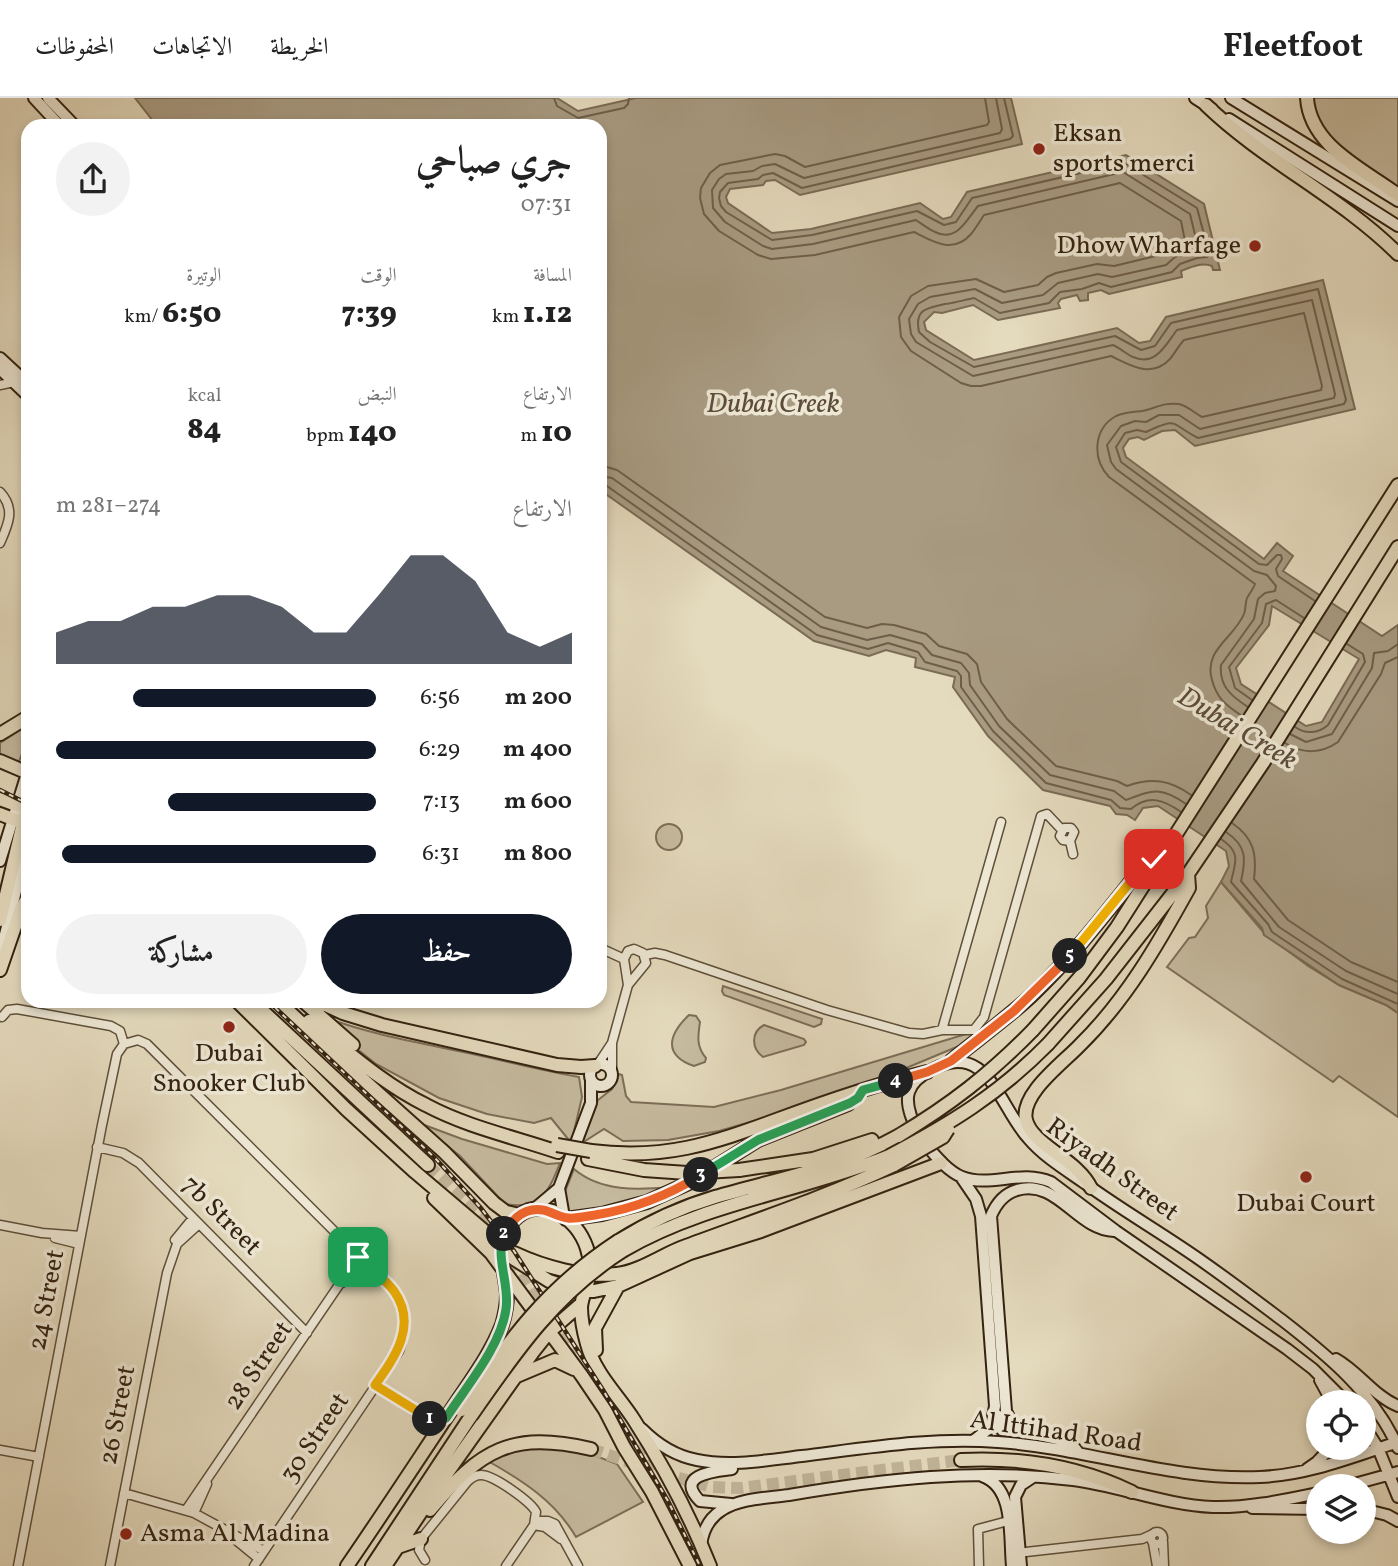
<!DOCTYPE html>
<html lang="ar">
<head>
<meta charset="utf-8">
<style>
  :root { --surface:#fff; --page:#f2f2f2; --text:#222; --muted:#767676; --line:#e0e0e0; --accent:#111827 }
  body { margin:0; font-family:Vollkorn,Amiri,serif; background:var(--page); color:var(--text); direction:rtl; height:100vh; display:flex; flex-direction:column; font-size:26px; white-space:nowrap }
  * { box-sizing:border-box; margin:0 }
  p { font-size:23px; color:var(--muted) }
  .icon { flex:none; width:38px; height:38px; fill:none; stroke:currentColor; stroke-width:2; stroke-linecap:round; stroke-linejoin:round }
  .map { position:relative; flex:1; overflow:hidden; direction:ltr }
  .details { position:absolute; left:21px; top:21px; width:586px; height:889px; display:flex; flex-direction:column; background:var(--surface); border-radius:21px; box-shadow:0 4px 10px #0003; direction:rtl }
  .details>* { flex:none }
  .controls { position:absolute; left:1306px; top:1292px; display:grid; gap:14px }
  .controls a { display:grid; place-items:center; width:70px; height:70px; border-radius:50%; background:var(--surface); box-shadow:0 4px 10px #0003; font-size:35px }
  .pin { position:absolute; display:grid; place-items:center; width:60px; height:60px; color:#fff; margin:-30px; border-radius:14px; box-shadow:0 4px 10px #0006 }
  .km { position:absolute; width:35px; height:35px; margin:-18px; border-radius:50%; background:#222; color:#fff; font-size:19px; line-height:35px; text-align:center }
  .round { display:grid; place-items:center; flex:none; width:74px; height:74px; border-radius:37px; background:var(--page) }
  .head { display:flex; align-items:center; justify-content:space-between; height:119px; padding:0 35px }
  h1 { font-size:38px; font-weight:800; line-height:52px }
  .metrics { display:grid; grid-template-columns:repeat(3,1fr); gap:10px; height:119px; padding:7px 35px }
  .metrics div { display:grid; align-content:center }
  .metrics b { font-size:30px; font-weight:800 }
  .metrics small { font-size:19px; font-weight:400 }
  .metrics p { font-size:19px }
  .chart { height:196px; padding:14px 35px }
  .chart p { display:flex; justify-content:space-between }
  .chart svg { width:100%; height:126px; margin-top:7px; fill:var(--accent); opacity:.7 }
  .primary-button { display:flex; gap:14px; margin-top:auto; padding:14px 35px }
  .primary-button a { flex:1; height:80px; border-radius:42px; background:var(--accent); color:#fff; font-size:28px; font-weight:800; line-height:80px; text-align:center }
  .primary-button a+a { background:var(--page); color:var(--text) }
  ul { padding:0 35px; list-style:none; font-size:23px }
  li { display:grid; grid-template-columns:112px 84px 1fr; align-items:center; height:52px }
  li i { height:18px; border-radius:9px; background:var(--accent) }
  header { display:flex; align-items:center; gap:42px; box-sizing:border-box; height:98px; padding:0 35px; background:var(--surface); border-bottom:2px solid var(--line) }
  header strong { font-size:33px }
  nav { display:flex; gap:38px; margin-inline-start:auto; font-size:24px }
  .map>svg:first-child { display:block }
  .green { fill:#c6bba0; stroke:#7c6e58; stroke-width:2 }
  .water { fill:#a89b82; stroke:#796b54; stroke-width:2; fill-rule:evenodd }
  .lines { fill:none; stroke-linecap:round; stroke-linejoin:round }
  .shore { stroke:#6e5e49; stroke-width:2 }
  .primary-tunnel { stroke:#c1b59a; stroke-width:12; stroke-dasharray:12 6; stroke-linecap:butt }
  .street-casing { stroke:#5f503b; stroke-width:11 }
  .secondary-casing { stroke:#332210; stroke-width:14 }
  .primary-casing { stroke:#332210; stroke-width:16 }
  .street { stroke:#ede7d4; stroke-width:8 }
  .secondary { stroke:#ede7d4; stroke-width:10 }
  .primary { stroke:#e4dabd; stroke-width:12 }
  .rail-casing { stroke:#332210; stroke-width:4.5 }
  .rail { stroke:#ede7d4; stroke-width:2; stroke-dasharray:5; stroke-linecap:butt }
  .primary-bridge-casing { stroke:#332210; stroke-width:16; stroke-linecap:butt }
  .primary-bridge { stroke:#e4dabd; stroke-width:12 }
  .split-1-casing { stroke:#fff; stroke-width:14 }
  .split-2-casing { stroke:#fff; stroke-width:14 }
  .split-3-casing { stroke:#fff; stroke-width:14 }
  .split-4-casing { stroke:#fff; stroke-width:14 }
  .split-5-casing { stroke:#fff; stroke-width:14 }
  .split-6-casing { stroke:#fff; stroke-width:14 }
  .split-1 { stroke:#f5b400; stroke-width:9 }
  .split-2 { stroke:#22a559; stroke-width:9 }
  .split-3 { stroke:#f0652b; stroke-width:9 }
  .split-4 { stroke:#22a559; stroke-width:9 }
  .split-5 { stroke:#f0652b; stroke-width:9 }
  .split-6 { stroke:#f5b400; stroke-width:9 }
  .poi-dot { fill:#8f2418; stroke:#ede7d4; stroke-width:2.5 }
  .labels { text-anchor:middle; dominant-baseline:central; stroke-width:7; stroke-linejoin:round; paint-order:stroke }
  .poi-label { font-size:26px; fill:#332210; stroke:#ede7d4; text-anchor:start }
  .street-label { font-size:26px; fill:#332210; stroke:#ede7d4 }
  .water-label { font-size:28px; font-style:italic; fill:#5c4c38; stroke:#ede7d4 }
</style>
</head>
<body>
<header>
<strong>Fleetfoot</strong>
<nav><a>الخريطة</a><a>الاتجاهات</a><a>المحفوظات</a></nav>
</header>
<div class="map">
<svg width="1398" height="1468" viewBox="0 0 1398 1468">
  <rect width="100%" height="100%" fill="#e4dabd"/>
  <filter id="stains"><feTurbulence type="fractalNoise" baseFrequency=".00286" numOctaves="4"/><feColorMatrix values="0 0 0 0 .2 0 0 0 0 .09 0 0 0 0 .02 0 0 0 .5 -.17"/></filter>
  <radialGradient id="worn" r=".72"><stop offset=".6" stop-color="#630" stop-opacity="0"/><stop offset="1" stop-color="#630" stop-opacity=".3"/></radialGradient>
  <path class="green" d="M1309 0H1398V89L1322 38Z
    M28 627V640L18 666 0 660V645Z
    M656 739a13 13 0 1 1 26 0a13 13 0 1 1-26 0Z
    M1221 784 1264 835 1308 868 1339 887 1386 907 1398 915V1019L1339 978 1333 984 1167 869 1189 840 1195 839 1208 820 1206 808Z
    M723 888 822 921 821 926 814 929 724 897 722 893Z
    M689 917 696 918 700 924C698 938 696 948 706 960L705 964 694 968C663 957 668 937 689 917Z
    M327 920C373 937 421 945 468 955 506 963 542 973 579 979L582 999 572 1042 568 1041 551 1020 534 1025 487 1016 439 1000 376 966 333 932Z
    M764 927 804 941 806 944 804 947 763 959C751 950 751 934 764 927Z
    M976 933 977 936 959 948 875 983 803 1009 719 1033 668 1042 623 1043 604 1031 582 1045 598 1002 612 991 619 976 622 977 626 998 631 1004 714 1009 781 992Z
    M419 1025 462 1041 547 1066 560 1065C549 1093 540 1113 505 1106L460 1058Z
    M574 1071C601 1094 638 1092 671 1089L627 1109 566 1115 562 1101Z
    M529 1349 583 1353 617 1366 643 1404 576 1439C555 1403 522 1382 486 1362Z"/>
  <path class="water" d="M135 0H557L578 13 636 0H1011L1022 46 800 97 775 82 766 83 763 87 730 91 726 99 728 105 772 135 811 131 920 105 943 121 951 119 967 94 1126 57 1204 106 1220 172H1213L1212 168C1201 164 1191 169 1181 173L1182 179 1109 196 1101 192 1088 195V202L1080 203 1077 197 1061 201 1058 205 1060 210 998 222 973 207 942 215 934 214 924 224 926 232 974 262 1117 230 1139 245 1150 243 1166 219 1323 182 1355 311 1195 348 1175 332 1162 333 1144 342 1138 339 1129 341 1123 350 1126 359 1264 461 1277 445 1293 458 1283 473 1382 538 1398 527V915L1386 907 1339 887 1264 837 1262 830 1221 784 1229 768 1226 753 1158 708 1143 710 1135 722 1127 717 1116 716 1110 708 1043 692 988 638 953 589 955 579 915 569 916 560 886 552 869 558 814 543 600 392V28H157ZM1272 508 1359 561 1322 624 1306 628 1241 586 1236 570 1269 527Z"/>
  <g class="lines">
    <path class="shore" d="M554 0 557 8 578 20 624 10 628 6 629 0
      M985 0 989 24 987 27 805 69 785 58 775 56 720 67 710 75 701 90 700 100 704 116 719 133 758 157 771 161 815 157 914 134C932 143 953 157 971 136 976 130 980 123 984 117L1120 85 1181 123 1185 143 1170 149 1160 157 1114 168 1097 166 1056 175 1047 179 1038 187 1004 194 976 181 928 188 911 198 899 219 901 239 911 253 961 285 971 288H981L1111 258C1130 267 1151 281 1170 261 1175 255 1179 247 1184 242L1304 215 1322 288 1321 292 1202 319C1194 315 1188 308 1179 306 1162 304 1155 311 1142 313 1133 314 1125 314 1116 318 1093 331 1092 361 1109 379L1255 486C1253 491 1250 495 1247 500 1245 505 1246 511 1244 516 1234 540 1203 552 1212 582 1217 601 1226 607 1242 618
      M996 0 1002 31 1000 35 804 80 775 66 762 68 753 73 726 76 719 81 712 92 713 110 725 124 763 148 772 151 813 146 916 122C922 126 928 131 935 134 957 145 967 121 978 108L1123 74 1190 116 1198 149 1175 159 1166 167 1112 179 1098 176 1058 185 1043 197 1002 205 975 191 930 199 918 206 909 221 911 236 916 244 973 278 1113 247C1120 250 1126 256 1133 259 1156 269 1166 246 1177 232L1312 202 1335 296 1334 300 1200 331 1179 317H1159L1146 324 1135 323 1121 328 1107 347 1111 364 1116 371 1254 473 1267 477 1276 488 1275 493 1265 495 1258 501 1254 521 1221 567C1219 588 1231 598 1248 609
      M1004 0 1013 38 1010 41 802 90 773 75 763 77 758 81 728 85 720 94 719 100 721 108 726 114 772 142 812 137 917 113 944 127 956 124 972 100 1124 65 1197 110 1209 155 1207 159 1197 160 1180 166 1172 174 1111 189 1099 185 1082 191 1060 194 1049 205 1000 215 974 200C964 202 955 205 945 206 928 210 914 210 919 234L930 244 974 269 1115 238 1141 252 1155 248 1171 225 1318 191 1346 302 1344 306 1198 340C1169 325 1179 319 1146 334L1137 332 1125 335 1116 349 1121 364 1259 466 1267 467 1277 457H1281L1282 461 1276 471 1278 478 1315 503
      M600 367 617 372 825 519 867 530 882 526 894 527 926 536 939 548 967 556 977 566 981 584 1007 621 1056 668 1117 683 1127 688C1152 679 1170 682 1191 697
      M600 378 612 380 821 529 867 542 890 537 922 546 932 557 961 565 969 575 970 587 999 628 1050 677 1114 693 1126 702C1153 692 1160 688 1186 706
      M600 386 607 388 817 537 868 551 888 545 918 554 925 564 957 573 961 578V589L993 633 1046 685 1111 702 1120 710 1131 711C1149 696 1164 702 1181 714
      M1252 602 1235 590 1229 569 1262 525 1266 506 1276 502 1304 520
      M1295 629C1305 636 1318 636 1328 627L1365 564 1363 556 1347 546
      M1290 636 1306 644 1332 636 1372 570 1374 555 1388 553 1398 546
      M1285 645C1302 656 1321 656 1338 644L1381 576 1385 565 1398 559
      M1232 725C1254 740 1257 756 1254 781L1288 822 1351 864 1398 884
      M1226 734C1247 748 1246 761 1241 783L1279 829 1346 873 1398 896
      M1221 741C1242 755 1235 765 1231 784L1268 826 1272 834 1342 881 1398 906"/>
    <path class="primary-tunnel" d="M428 1067 481 1118 503 1145
      M513 1160 573 1258
      M614 1320 636 1352 653 1373
      M591 1351 641 1368
      M661 1375 712 1389 740 1390 961 1362"/>
    <g class="street-casing">
      <path id="street" d="M0 287 14 284
        M0 394C16 411 8 427 0 445
        M1070 743 1063 742 1060 738 1064 730H1071L1074 734 1070 743 1073 756
        M600 850 624 861
        M634 851 643 855 646 865 628 887 624 861 628 853Z
        M645 857 655 855 665 857 827 912 909 935 923 936 942 932H974L984 919 1041 718 1047 716 1062 732
        M2 919 8 912 17 911 111 928 120 933 124 946
        M942 932 1001 724
        M612 945V974
        M124 946 138 942 147 946 392 1191C405 1211 407 1230 399 1253L254 1468
        M598 966 612 945 628 887
        M97 1049 123 1055 139 1065 307 1235
        M0 1127 42 1135 81 1138
        M55 1140 79 1146
        M175 1142 193 1120
        M342 1185 364 1164
        M375 1287 423 1319 430 1322 446 1320
        M0 1352 39 1359
        M124 1395 194 1415 264 1453
        M186 1412 358 1159
        M194 1415 207 1386
        M536 1423H548L555 1426 578 1468
        M534 1427 545 1429 561 1441
        M1151 1440a6 6 0 1 1 12 0a6 6 0 1 1-12 0Z
        M237 1443 259 1461
        M1163 1444 1164 1468
        M1153 1445 1157 1468
        M1017 1455 1142 1441 1153 1436
        M425 1462 419 1452 421 1441 467 1384C471 1380 475 1377 481 1377 494 1377 531 1404 536 1414L534 1427 506 1468
        M18 1468 102 1027 117 956 124 946
        M110 1468 167 1175 177 1146 199 1126
        M979 1468 978 1431 1008 1423"/>
    </g>
    <g class="secondary-casing">
      <path id="secondary" d="M34 0 60 28
        M48 0 75 28
        M1195 0 1212 11
        M1231 0 1398 103
        M1229 21 1398 128
        M0 260 28 286
        M0 271 28 298
        M0 763 28 672
        M0 856 28 746
        M590 977a11 11 0 1 1 22 0a11 11 0 1 1-22 0Z
        M961 1079 976 1101 981 1118 995 1308 991 1329 973 1343
        M559 1090 564 1119
        M534 1111 559 1090 591 1005V982
        M1336 1261C1359 1274 1374 1298 1398 1308
        M1320 1282 1332 1304
        M1346 1304 1313 1271 1287 1251 1116 1133 1051 1084C1020 1071 991 1090 962 1079 939 1070 901 1020 909 994 912 984 922 977 931 972 988 941 998 1007 1028 1040 1044 1059 1066 1072 1086 1086 1122 1112 1160 1134 1196 1159 1225 1179 1254 1201 1282 1222 1327 1257 1375 1296 1398 1350
        M997 1317V1329L1004 1332 1007 1326 1005 1316
        M1363 1326 1378 1350 1398 1399
        M642 1331C657 1346 676 1358 697 1362 731 1369 768 1362 802 1358 867 1350 932 1339 998 1344 1086 1350 1171 1383 1260 1379 1308 1377 1352 1359 1398 1344
        M1078 1354C1063 1330 1020 1348 1006 1313L991 1118C996 1106 1003 1096 1017 1092 1057 1080 1077 1132 1114 1133
        M1307 1371 1317 1364 1331 1349
        M982 1378C1015 1389 1009 1439 1012 1468
        M1347 1388 1398 1374
        M731 1406 700 1403C673 1376 717 1373 732 1371
        M1252 1410 1318 1411
        M1363 1411 1387 1417 1398 1423
        M701 1447C703 1432 709 1420 722 1412 740 1400 768 1400 789 1397 883 1381 978 1370 1073 1382 1120 1388 1165 1407 1213 1409 1248 1410 1284 1402 1318 1395
        M1021 1468 1015 1399 1021 1387 1033 1379"/>
    </g>
    <g class="primary-casing">
      <path id="primary" d="M1307 0C1310 48 1363 71 1398 97
        M1206 7C1264 63 1341 99 1398 156
        M0 636 28 619
        M0 663 28 675
        M0 701 16 707 28 703
        M0 716 28 727
        M0 822 28 704
        M0 872 21 811 28 799
        M237 903 346 1011 415 1074 501 1147 511 1159 549 1183 575 1192 594 1193 618 1188 690 1155 761 1133 941 1065
        M252 903 428 1067
        M278 903 331 953 444 1054 494 1105 506 1114 520 1117
        M303 903 353 947
        M317 903 343 915 382 927 557 967 581 969 595 968
        M309 923C346 952 383 986 426 1007 467 1029 514 1039 558 1054
        M1033 932 1079 880 1117 829 1398 387
        M1048 946 1106 881 1188 776 1263 665 1398 449
        M951 963C978 941 1006 921 1031 898 1072 859 1106 815 1141 771L1154 761 1163 760
        M591 1053C665 1062 711 1046 779 1021 827 1003 877 986 927 974
        M588 1061 644 1072 687 1075
        M739 1072 813 1061 872 1042
        M1091 1090C1077 1061 1032 1047 1026 1022 1020 996 1063 965 1080 947 1126 902 1158 846 1189 790L1188 776
        M434 1100 491 1155 582 1278 605 1312 624 1349 652 1394 690 1468
        M566 1121 602 1116 647 1104 691 1084 758 1042 848 1006
        M618 1143C649 1124 681 1109 715 1099 777 1081 841 1070 898 1038
        M624 1152C707 1104 800 1094 889 1058
        M514 1155C544 1169 583 1180 617 1176 641 1173 663 1156 686 1148 756 1122 826 1099 894 1067
        M596 1252 595 1230 618 1188
        M517 1278 555 1262 574 1271
        M961 1362C1021 1359 1078 1368 1132 1394
        M430 1412C481 1351 511 1333 591 1351
        M398 1449 421 1441
        M347 1468C382 1417 416 1365 450 1314 468 1286 490 1258 502 1227 505 1217 507 1206 507 1196 505 1170 492 1141 515 1121 520 1116 527 1112 533 1111 568 1107 592 1143 590 1173 589 1186 582 1197 581 1209 581 1221 584 1235 587 1246 595 1276 618 1297 634 1322 663 1367 690 1418 710 1468
        M372 1468 471 1318
        M385 1468 445 1378 533 1254 549 1234 581 1206"/>
    </g>
    <use href="#street" class="street"/>
    <use href="#secondary" class="secondary"/>
    <use href="#primary" class="primary"/>
    <g class="rail-casing">
      <path id="rail" d="M0 692 28 706
        M268 903 435 1060 480 1109 514 1153 603 1292 668 1403 700 1468"/>
    </g>
    <use href="#rail" class="rail"/>
    <g class="primary-bridge-casing">
      <path id="primary-bridge" d="M898 1038C950 1007 990 976 1033 932
        M557 1047 591 1053
        M889 1058C950 1026 999 996 1048 946
        M894 1067 943 1039 948 1031
        M687 1075 739 1072
        M461 1312C509 1242 546 1190 618 1143
        M471 1318C516 1253 556 1195 624 1152"/>
    </g>
    <use href="#primary-bridge" class="primary-bridge"/>
  </g>
  <g class="lines">
    <g class="split-1-casing">
      <path id="split-1" d="M358 1159C370 1170 384 1180 394 1193 418 1227 395 1259 375 1287L430 1321"/>
    </g>
    <g class="split-2-casing">
      <path id="split-2" d="M430 1321 446 1320C466 1289 501 1248 506 1211 510 1186 495 1160 504 1136"/>
    </g>
    <g class="split-3-casing">
      <path id="split-3" d="M504 1136C510 1125 519 1114 532 1112 546 1109 556 1119 568 1120 576 1121 587 1118 595 1117 633 1111 669 1097 701 1077"/>
    </g>
    <g class="split-4-casing">
      <path id="split-4" d="M701 1077 758 1042 850 1005 858 1000 863 992 896 983"/>
    </g>
    <g class="split-5-casing">
      <path id="split-5" d="M896 983 927 974 951 963 1014 913 1070 858"/>
    </g>
    <g class="split-6-casing">
      <path id="split-6" d="M1070 858 1141 771 1154 761"/>
    </g>
    <use href="#split-1" class="split-1"/>
    <use href="#split-2" class="split-2"/>
    <use href="#split-3" class="split-3"/>
    <use href="#split-4" class="split-4"/>
    <use href="#split-5" class="split-5"/>
    <use href="#split-6" class="split-6"/>
  </g>
  <g class="poi-dot">
    <circle cx="1039" cy="51" r="7"/>
    <circle cx="1255" cy="148" r="7"/>
    <circle cx="229" cy="929" r="7"/>
    <circle cx="1306" cy="1079" r="7"/>
    <circle cx="126" cy="1436" r="7"/>
  </g>
  <g class="labels">
    <g class="poi-label">
      <text x="1053" y="36">Eksan<tspan x="1053" dy="30">sports merci</tspan></text>
      <text x="1241" y="148" text-anchor="end">Dhow Wharfage</text>
      <text x="229" y="956" text-anchor="middle">Dubai<tspan x="229" dy="30">Snooker Club</tspan></text>
      <text x="1306" y="1106" text-anchor="middle">Dubai Court</text>
      <text x="140" y="1436">Asma Al Madina</text>
    </g>
    <g class="street-label">
      <text transform="translate(1112 1072) rotate(36)">Riyadh Street</text>
      <text transform="translate(221 1118) rotate(45)">7b Street</text>
      <text transform="translate(47 1202) rotate(-79)">24 Street</text>
      <text transform="translate(259 1268) rotate(-56)">28 Street</text>
      <text transform="translate(118 1317) rotate(-79)">26 Street</text>
      <text transform="translate(1056 1334) rotate(8)">Al Ittihad Road</text>
      <text transform="translate(315 1340) rotate(-56)">30 Street</text>
    </g>
    <g class="water-label">
      <text x="773" y="306">Dubai Creek</text>
      <text transform="translate(1237 631) rotate(31)">Dubai Creek</text>
    </g>
  </g>
  <rect width="100%" height="100%" filter="url(#stains)"/>
  <rect width="100%" height="100%" fill="url(#worn)"/>
</svg>
<div class="controls">
<a><svg class="icon" aria-label="locate" viewBox="0 0 24 24"><circle cx="12" cy="12" r="6"/><path d="M12 2v4M12 18v4M2 12h4M18 12h4"/></svg></a>
<a><svg class="icon" aria-label="layers" viewBox="0 0 24 24"><path d="M12 4l9 5-9 5-9-5zM3 14l9 5 9-5"/></svg></a>
</div>
<div class="pin" style="left:358px;top:1159px;background:#1e9e55"><svg class="icon" aria-label="arrive" viewBox="0 0 24 24"><path d="M6 21V4h12l-3 4 3 4H6"/></svg></div>
<div class="pin" style="left:1154px;top:761px;background:#d93025"><svg class="icon" aria-label="check" viewBox="0 0 24 24"><path d="M5 12l5 5 9-10"/></svg></div>
<b class="km" style="left:430px;top:1321px">1</b>
<b class="km" style="left:504px;top:1136px">2</b>
<b class="km" style="left:701px;top:1077px">3</b>
<b class="km" style="left:896px;top:983px">4</b>
<b class="km" style="left:1070px;top:858px">5</b>
<section class="details">
<div class="head"><div><h1>جري صباحي</h1><p>07:31</p></div><a class="round"><svg class="icon" aria-label="share" viewBox="0 0 24 24"><path d="M12 15V3M7 8l5-5 5 5M5 13v7h14v-7"/></svg></a></div>
<div class="metrics">
<div><p>المسافة</p><b>1.12<small> km</small></b></div>
<div><p>الوقت</p><b>7:39</b></div>
<div><p>الوتيرة</p><b>6:50<small> /km</small></b></div>
</div>
<div class="metrics">
<div><p>الارتفاع</p><b>10<small> m</small></b></div>
<div><p>النبض</p><b>140<small> bpm</small></b></div>
<div><p>kcal</p><b>84</b></div>
</div>
<div class="chart"><p><span>الارتفاع</span>274–281 m</p>
<svg viewBox="0 0 160 44" preserveAspectRatio="none"><path d="M0 44V33L10 29L20 29L30 24L40 24L50 20L60 20L70 24L80 33L90 33L100 20L110 6L120 6L130 15L140 33L150 38L160 33V44z"/></svg>
</div>
<ul>
<li><b>200 m</b>6:56<i style="width:76%"></i></li>
<li><b>400 m</b>6:29<i style="width:100%"></i></li>
<li><b>600 m</b>7:13<i style="width:65%"></i></li>
<li><b>800 m</b>6:31<i style="width:98%"></i></li>
</ul>
<div class="primary-button"><a>حفظ</a><a>مشاركة</a></div>
</section>
</div>
</body>
</html>
